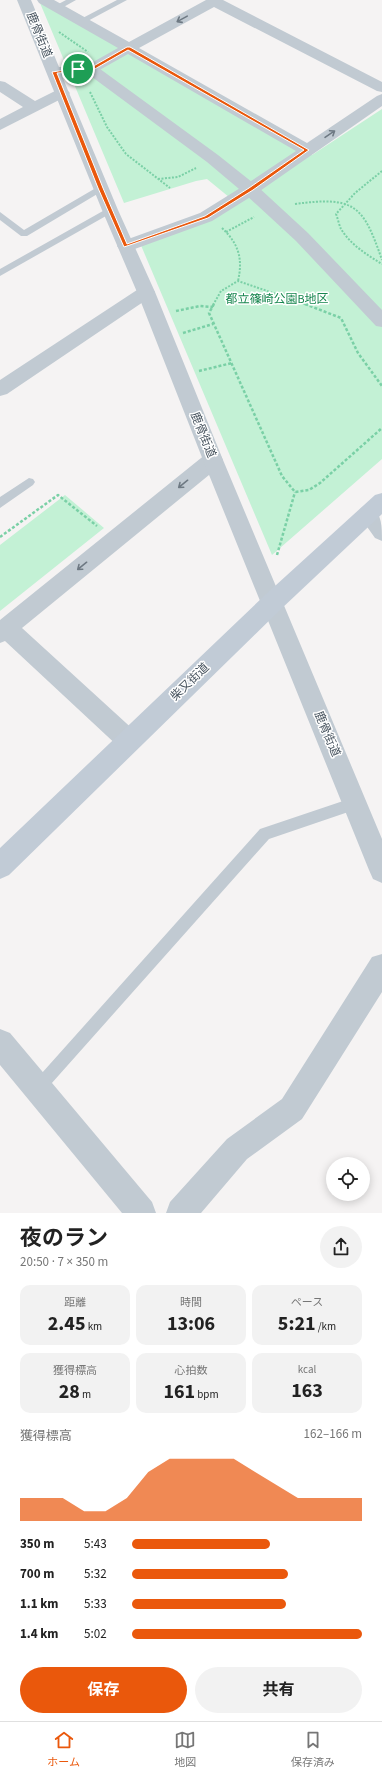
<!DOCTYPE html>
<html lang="ja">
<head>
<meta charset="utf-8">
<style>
  :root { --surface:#fff; --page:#f2f2f2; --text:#222; --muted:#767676; --line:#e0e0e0; --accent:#ea580c }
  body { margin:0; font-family:"Source Sans 3","Noto Sans JP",sans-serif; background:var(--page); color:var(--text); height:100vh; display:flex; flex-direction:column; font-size:15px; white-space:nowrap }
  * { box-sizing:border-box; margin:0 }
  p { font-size:13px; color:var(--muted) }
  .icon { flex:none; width:22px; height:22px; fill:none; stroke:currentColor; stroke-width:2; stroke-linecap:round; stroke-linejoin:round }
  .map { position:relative; height:1213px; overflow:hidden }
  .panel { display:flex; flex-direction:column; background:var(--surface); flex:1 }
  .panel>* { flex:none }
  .tools { position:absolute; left:326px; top:1157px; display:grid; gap:8px }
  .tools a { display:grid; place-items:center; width:44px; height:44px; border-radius:50%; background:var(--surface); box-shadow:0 2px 10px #0003; font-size:20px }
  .pin { position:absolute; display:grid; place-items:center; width:34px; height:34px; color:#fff; margin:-17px; border:2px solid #fff; border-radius:50%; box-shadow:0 1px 4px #0007 }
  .round { display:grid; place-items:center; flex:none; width:42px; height:42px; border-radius:21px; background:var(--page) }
  .overview { display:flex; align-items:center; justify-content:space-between; height:68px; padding:0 20px }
  h1 { font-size:22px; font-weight:700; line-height:30px }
  .figures { display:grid; grid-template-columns:repeat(3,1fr); gap:6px; height:68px; padding:4px 20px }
  .figures div { display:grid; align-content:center; border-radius:10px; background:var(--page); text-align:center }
  .figures b { font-size:20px; font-weight:700 }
  .figures small { font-size:11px; font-weight:400 }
  .figures p { font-size:11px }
  .chart { height:112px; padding:8px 20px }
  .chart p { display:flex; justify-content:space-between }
  .chart svg { width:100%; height:72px; margin-top:4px; fill:var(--accent); opacity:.7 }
  .action { display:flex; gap:8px; margin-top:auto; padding:8px 20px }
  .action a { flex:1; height:46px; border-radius:24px; background:var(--accent); color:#fff; font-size:16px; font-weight:700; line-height:46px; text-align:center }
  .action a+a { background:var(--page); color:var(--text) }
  ul { padding:0 20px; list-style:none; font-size:13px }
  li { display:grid; grid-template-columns:64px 48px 1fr; align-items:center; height:30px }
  li i { height:10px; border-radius:5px; background:var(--accent) }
  .tab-bar { display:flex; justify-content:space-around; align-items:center; height:56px; border-top:1px solid var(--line); background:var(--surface); font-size:11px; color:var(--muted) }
  .tab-bar a { display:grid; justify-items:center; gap:2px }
  .tab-bar .on { color:var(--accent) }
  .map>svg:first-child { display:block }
  .green { fill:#c3f1d5 }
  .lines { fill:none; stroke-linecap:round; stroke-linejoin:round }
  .path-far1 { stroke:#7ad0a6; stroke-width:2; stroke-dasharray:2 1.5; stroke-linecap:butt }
  .path { stroke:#7ad0a6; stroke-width:2.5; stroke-dasharray:3 2; stroke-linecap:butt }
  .service { fill:#c1cad2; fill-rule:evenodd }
  .minor { fill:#c1cad2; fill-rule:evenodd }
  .tertiary { fill:#c1cad2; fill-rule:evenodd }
  .secondary { fill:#c1cbd6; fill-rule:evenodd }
  .oneway { stroke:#6e7983 }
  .route { fill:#ea580c; stroke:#fff; fill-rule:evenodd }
  .labels { text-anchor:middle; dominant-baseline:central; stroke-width:3; stroke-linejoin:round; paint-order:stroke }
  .street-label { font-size:12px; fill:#4a5661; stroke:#fff }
  .park-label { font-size:12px; fill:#17864f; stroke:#fff }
</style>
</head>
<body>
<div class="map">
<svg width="382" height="1213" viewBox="0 0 382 1213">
  <rect width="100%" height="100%" fill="#f5f3f3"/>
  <path class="green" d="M40 3 47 5 312 155 382 109V459L272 555 140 243 235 202 207 179 196 181 124 203Z
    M65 495 104 528 0 611V545Z"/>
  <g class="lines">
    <path class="path-far1" d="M59 32 88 52
      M90 92 107 127 126 154 170 188
      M382 171 355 193 336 214C338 219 339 225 341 229 350 244 367 255 382 264
      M158 179 178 177 196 168
      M295 204C355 196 363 205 382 260
      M222 228C239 244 243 259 238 281
      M226 232 254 217
      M213 305 221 291 238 281 308 305"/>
    <path class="path" d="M214 304 209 313 282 476 295 492 309 490 320 483 382 428
      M305 304 341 318 358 353 382 386
      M176 311 200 306 213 307
      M183 333 213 324
      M199 371 232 363
      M0 537 58 495 97 526
      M277 555 295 492"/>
    <path class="service" d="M66 0H76L60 9H57L53 7Z
      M117 0H127L84 23H81L77 21Z
      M101 185 104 186 105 188 104 190 27 236H21L0 220V212L24 230Z
      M110 207 115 210 113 212 0 276V269Z
      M29 478 33 479 35 482 33 485 0 508V497Z
      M355 797 360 798 362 803 360 808 269 839 43 1093 38 1096 33 1093 30 1088 33 1083 260 829Z"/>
    <path class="minor" d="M37 0H54L129 42 206 0H223L382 82V92L377 91 214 7 139 48 307 143 377 96 382 94V106L257 193 212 221 132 250 126 252 120 250 117 246 120 242 200 213 245 185 296 151 128 54 96 72 91 73 86 72 84 69 86 66 118 48 39 3Z
      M0 81 5 82 35 101 57 90 62 88 67 90 70 93 67 96 0 130V119L23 107 0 92Z
      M146 286 152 288 155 292 152 296 7 394 0 396V380L140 288Z
      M213 452 220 454 223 460 220 466 22 628 137 733 141 741 137 749 129 752 121 749 5 641 0 643V620L206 454Z
      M368 506C382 511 382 525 382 541L375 538 358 514 361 508Z
      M382 954V992L302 1119 247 1159 201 1213H166L170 1202 227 1139 282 1099 372 957Z
      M0 1029 10 1033 152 1202 156 1213H122L0 1065Z"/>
    <path class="tertiary" d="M17 0H31L59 67 91 65 96 66 218 155 257 186 308 233 382 310V327L376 326 296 241 245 194 207 162 88 74 62 76 118 210 155 292 223 460 382 839V883L373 879 369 870 203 460 137 292 102 210Z"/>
    <path class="secondary" d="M382 493V514L280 610 9 875 0 879V848L264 596 375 495Z"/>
  </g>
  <defs><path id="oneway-shaft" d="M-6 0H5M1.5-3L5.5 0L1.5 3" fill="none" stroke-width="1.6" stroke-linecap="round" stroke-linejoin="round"/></defs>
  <g class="oneway">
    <use href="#oneway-shaft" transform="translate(182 19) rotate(151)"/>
    <use href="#oneway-shaft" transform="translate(330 134) rotate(-34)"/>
    <use href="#oneway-shaft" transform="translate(183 484) rotate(141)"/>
    <use href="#oneway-shaft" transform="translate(82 566) rotate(141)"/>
  </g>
  <path class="route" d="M127 47H130L309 150 253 190 208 218 124 247 98 188 52 72 78 68H90ZM128 50 304 150 249 188 205 216 127 244 103 188 57 73 93 70Z"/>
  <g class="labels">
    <g class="street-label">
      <text transform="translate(39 35) rotate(68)">鹿骨街道</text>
      <text transform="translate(203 435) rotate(68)">鹿骨街道</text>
      <text transform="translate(190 682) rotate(-44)">柴又街道</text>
      <text transform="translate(327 734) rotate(67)">鹿骨街道</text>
    </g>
    <g class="park-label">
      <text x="277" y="299">都立篠崎公園B地区</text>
    </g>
  </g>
</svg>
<div class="tools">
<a><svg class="icon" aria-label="locate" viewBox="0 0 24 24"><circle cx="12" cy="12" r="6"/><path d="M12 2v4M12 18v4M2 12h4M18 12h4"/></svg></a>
</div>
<div class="pin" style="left:78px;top:69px;background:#1e9e55"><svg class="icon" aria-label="arrive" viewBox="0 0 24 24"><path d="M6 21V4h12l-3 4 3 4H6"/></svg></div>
</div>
<section class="panel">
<div class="overview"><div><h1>夜のラン</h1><p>20:50 · 7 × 350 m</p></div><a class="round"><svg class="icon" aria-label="share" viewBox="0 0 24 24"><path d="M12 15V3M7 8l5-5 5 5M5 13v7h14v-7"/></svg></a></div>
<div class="figures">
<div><p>距離</p><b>2.45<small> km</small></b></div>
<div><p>時間</p><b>13:06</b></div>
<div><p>ペース</p><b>5:21<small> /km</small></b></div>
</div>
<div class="figures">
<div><p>獲得標高</p><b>28<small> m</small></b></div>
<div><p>心拍数</p><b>161<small> bpm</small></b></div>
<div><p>kcal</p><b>163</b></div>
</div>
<div class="chart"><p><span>獲得標高</span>162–166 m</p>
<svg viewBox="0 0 160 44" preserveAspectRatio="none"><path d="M0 44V30L10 30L20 30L30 38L40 38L50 30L60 14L70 6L80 6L90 6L100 6L110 14L120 22L130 30L140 30L150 30L160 30V44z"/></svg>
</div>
<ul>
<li><b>350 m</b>5:43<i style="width:60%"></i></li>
<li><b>700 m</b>5:32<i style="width:68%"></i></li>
<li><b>1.1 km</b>5:33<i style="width:67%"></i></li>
<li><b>1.4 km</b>5:02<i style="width:100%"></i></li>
</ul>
<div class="action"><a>保存</a><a>共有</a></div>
</section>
<nav class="tab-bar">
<a class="on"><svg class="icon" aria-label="home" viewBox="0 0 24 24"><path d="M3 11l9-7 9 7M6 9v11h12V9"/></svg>ホーム</a>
<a><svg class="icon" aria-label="map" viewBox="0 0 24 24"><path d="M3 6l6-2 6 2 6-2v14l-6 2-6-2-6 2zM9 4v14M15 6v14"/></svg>地図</a>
<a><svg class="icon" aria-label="saved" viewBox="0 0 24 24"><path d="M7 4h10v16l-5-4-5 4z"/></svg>保存済み</a>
</nav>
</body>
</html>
